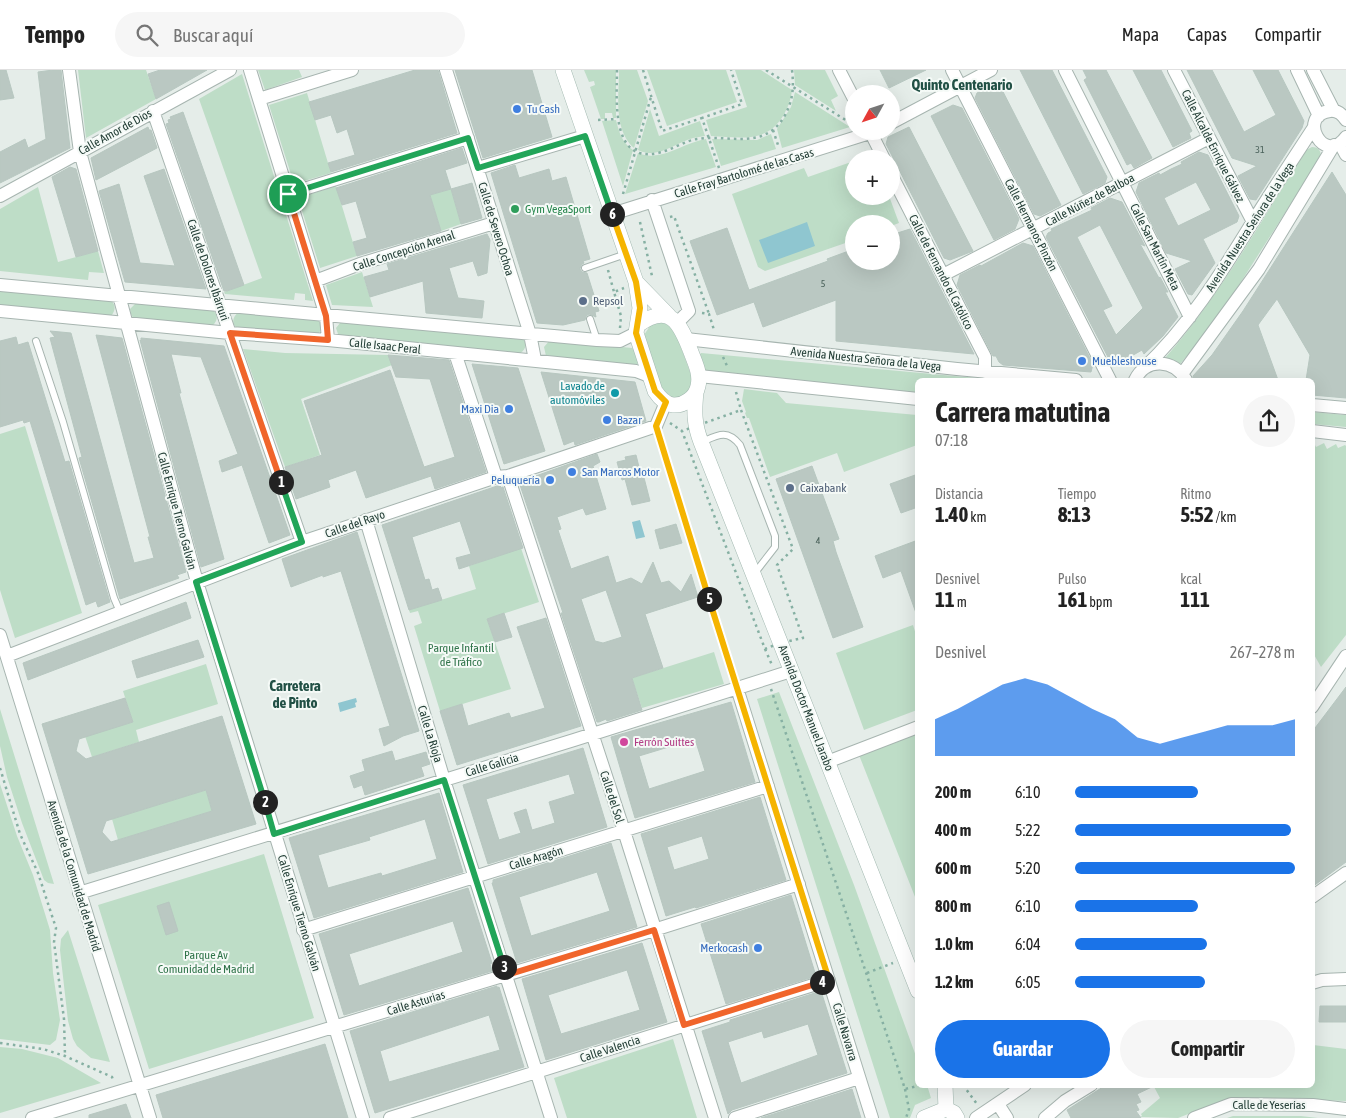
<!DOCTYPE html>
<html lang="es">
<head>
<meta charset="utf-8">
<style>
  :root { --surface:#fff; --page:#f6f6f6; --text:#222; --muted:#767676; --line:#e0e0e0; --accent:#1a73e8 }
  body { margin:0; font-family:"Asap Condensed",sans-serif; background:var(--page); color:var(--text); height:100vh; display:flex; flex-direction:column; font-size:19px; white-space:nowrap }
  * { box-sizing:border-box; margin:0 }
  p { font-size:16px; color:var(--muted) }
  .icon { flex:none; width:28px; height:28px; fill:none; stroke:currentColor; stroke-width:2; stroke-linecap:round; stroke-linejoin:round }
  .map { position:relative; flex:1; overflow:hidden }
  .drawer { position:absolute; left:915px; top:308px; width:400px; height:710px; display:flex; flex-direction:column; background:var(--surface); border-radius:8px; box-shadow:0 5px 20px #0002 }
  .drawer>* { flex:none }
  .needle { width:32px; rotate:230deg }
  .fabs { position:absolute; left:845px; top:15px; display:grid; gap:10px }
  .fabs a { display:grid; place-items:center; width:55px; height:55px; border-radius:50%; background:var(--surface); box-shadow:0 5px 20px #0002; font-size:25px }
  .pin { position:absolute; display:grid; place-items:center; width:42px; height:42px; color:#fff; margin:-21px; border:2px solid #fff; border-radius:50%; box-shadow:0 1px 5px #0007 }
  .km { position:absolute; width:25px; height:25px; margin:-12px; border-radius:50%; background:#222; color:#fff; font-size:14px; line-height:25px; text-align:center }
  .round { display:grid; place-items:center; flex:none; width:52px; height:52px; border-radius:26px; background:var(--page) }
  .headline { display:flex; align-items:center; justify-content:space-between; height:85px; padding:0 20px }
  h1 { font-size:28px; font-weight:700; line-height:38px }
  .stats { display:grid; grid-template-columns:repeat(3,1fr); gap:8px; height:85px; padding:5px 20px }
  .stats div { display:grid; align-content:center }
  .stats b { font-size:21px; font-weight:700 }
  .stats small { font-size:14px; font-weight:400 }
  .stats p { font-size:14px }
  .chart { height:140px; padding:10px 20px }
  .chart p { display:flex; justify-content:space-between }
  .chart svg { width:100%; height:90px; margin-top:5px; fill:var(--accent); opacity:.7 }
  .action { display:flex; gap:10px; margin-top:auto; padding:10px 20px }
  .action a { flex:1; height:58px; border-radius:30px; background:var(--accent); color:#fff; font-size:20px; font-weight:700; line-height:58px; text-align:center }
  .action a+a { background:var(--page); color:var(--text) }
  ul { padding:0 20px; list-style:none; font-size:16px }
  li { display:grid; grid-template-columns:80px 60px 1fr; align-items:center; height:38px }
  li i { height:12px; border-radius:6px; background:var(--accent) }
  header { display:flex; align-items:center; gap:30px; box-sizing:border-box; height:70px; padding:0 25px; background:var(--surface); border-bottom:1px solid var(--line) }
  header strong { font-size:24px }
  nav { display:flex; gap:28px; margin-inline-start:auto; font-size:18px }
  .search { width:350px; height:45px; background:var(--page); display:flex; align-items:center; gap:12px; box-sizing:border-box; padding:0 18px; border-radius:28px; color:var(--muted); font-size:19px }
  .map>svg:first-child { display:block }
  .green { fill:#beddc7 }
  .water { fill:#8fc6d0 }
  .building { fill:#bac8c2; stroke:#b7c7c0; fill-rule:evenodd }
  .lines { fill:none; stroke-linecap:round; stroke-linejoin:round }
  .lane-casing { stroke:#a7b5b0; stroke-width:8 }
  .street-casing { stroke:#a7b5b0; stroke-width:14 }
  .secondary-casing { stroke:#a3b9b1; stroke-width:16 }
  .path { stroke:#86b0a3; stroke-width:2.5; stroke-dasharray:2.5 4; stroke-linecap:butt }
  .lane { stroke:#fff; stroke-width:6 }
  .street { stroke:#fff; stroke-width:12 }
  .secondary { stroke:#fff; stroke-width:15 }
  .split-1-casing { stroke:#fff; stroke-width:10 }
  .split-2-casing { stroke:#fff; stroke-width:10 }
  .split-3-casing { stroke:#fff; stroke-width:10 }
  .split-4-casing { stroke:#fff; stroke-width:10 }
  .split-5-casing { stroke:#fff; stroke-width:10 }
  .split-6-casing { stroke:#fff; stroke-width:10 }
  .split-7-casing { stroke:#fff; stroke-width:10 }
  .split-1 { stroke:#f0652b; stroke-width:6 }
  .split-2 { stroke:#22a559; stroke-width:6 }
  .split-3 { stroke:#22a559; stroke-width:6 }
  .split-4 { stroke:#f0652b; stroke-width:6 }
  .split-5 { stroke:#f5b400; stroke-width:6 }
  .split-6 { stroke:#f5b400; stroke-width:6 }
  .split-7 { stroke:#22a559; stroke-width:6 }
  .shop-dot { fill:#3f7fe0; stroke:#f5faf7; stroke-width:2 }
  .leisure-dot { fill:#2e9e5b; stroke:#f5faf7; stroke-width:2 }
  .service-dot { fill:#5c6f8a; stroke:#f5faf7; stroke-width:2 }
  .culture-dot { fill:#0f9aa8; stroke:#f5faf7; stroke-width:2 }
  .hotel-dot { fill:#d1479c; stroke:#f5faf7; stroke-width:2 }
  .labels { text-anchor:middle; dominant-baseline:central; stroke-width:4; stroke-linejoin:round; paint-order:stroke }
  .number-label { font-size:10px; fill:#4a615a }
  .shop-label { font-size:12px; fill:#366cbe; stroke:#f5faf7; text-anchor:start }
  .street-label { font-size:12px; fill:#243f37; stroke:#f5faf7 }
  .leisure-label { font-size:12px; fill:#27864d; stroke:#f5faf7; text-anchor:start }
  .service-label { font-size:12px; fill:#4e5e75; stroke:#f5faf7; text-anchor:start }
  .culture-label { font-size:12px; fill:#0d838f; stroke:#f5faf7; text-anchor:end }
  .park-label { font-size:12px; fill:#30744a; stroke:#f5faf7 }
  .hotel-label { font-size:12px; fill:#b23c85; stroke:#f5faf7; text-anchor:start }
  .quarter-label { font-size:15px; font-weight:bold; fill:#215045; stroke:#f5faf7 }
</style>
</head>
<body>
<header>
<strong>Tempo</strong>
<div class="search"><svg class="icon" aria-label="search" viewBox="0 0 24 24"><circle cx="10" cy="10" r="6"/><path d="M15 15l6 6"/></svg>Buscar aquí</div>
<nav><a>Mapa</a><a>Capas</a><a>Compartir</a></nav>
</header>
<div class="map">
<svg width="1346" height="1048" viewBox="0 0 1346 1048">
  <rect width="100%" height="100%" fill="#e5ede9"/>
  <path class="green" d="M78 0H146L156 29 86 68Z
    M258 0H299L302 7 265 20Z
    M584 0H616V48H613L612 43H605V49H601L590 17 595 15 594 11 589 12Z
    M619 0H637L648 31 634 78C613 59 619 25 619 0Z
    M647 0H726L737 32 667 56Z
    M735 0H761L792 20C791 30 788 37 783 46 766 74 739 67 711 66L706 50 747 37Z
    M794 0H825L838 26 831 30 836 41 795 15Z
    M242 4 313 231 305 230V224L295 223 294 230 225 224 224 222 262 208 199 29Z
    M795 22 850 57 782 78 777 59 791 37Z
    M307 23 331 103 294 114 269 35Z
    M650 39 659 66 700 51 705 66C701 67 697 67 693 68 675 73 657 90 638 80Z
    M616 50C619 62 622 73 633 80L623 116 602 51Z
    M771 64 776 79 721 96 712 69 757 70Z
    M706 69 716 97 625 124 638 83C661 93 684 72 706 69Z
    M1312 77C1319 77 1322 82 1320 88L1232 226 1207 262 1180 294 1165 288C1220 226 1262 149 1306 80Z
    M854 91V126H889L899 153 891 156V154H854V170L765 201 758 197 732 124 804 98 808 107Z
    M336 116 357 186 320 198 298 128Z
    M38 117 58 192 98 181 104 203 89 202 88 210 0 201V139Z
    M451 119 461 154 441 161 430 125Z
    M362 202 373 237 332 235 326 215Z
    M0 219 110 230C116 234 116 240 111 246L0 237Z
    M136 233 213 240C218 245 218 250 213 255L133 248 131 244 130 239Z
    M239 242 317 249C322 253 323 259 318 264L238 259C231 254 232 247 239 242Z
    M344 251 523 268C527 274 526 280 520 283L339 267 336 258 340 253Z
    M658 252 667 254 675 261 691 305 693 313 686 325C675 329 669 328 662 319L644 265 650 256Z
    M550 270 632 278 635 280 639 292 635 296 546 286 544 277Z
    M243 279 285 283 388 285 392 295 301 329 320 385 285 397Z
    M701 283 998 310H918L917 323 705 302 699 287Z
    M744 319 777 323 786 333 917 345V375L844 402 837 383 770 407 749 348H747L745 343 746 342 742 331Z
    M1312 342 1346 345V357L1313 354Z
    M25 356 82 543 15 568 0 520V364Z
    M1313 373H1314L1316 377 1324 373 1327 379 1336 374 1338 378 1345 375 1346 376V565L1321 597 1312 581Z
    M521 478 539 532 487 549 511 619 440 641 414 556 422 553 418 541 410 543 409 540 476 519 469 496Z
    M913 555 917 568V640L864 660 836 583Z
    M714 582 724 614 642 638 632 608Z
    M206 594 218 634 136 660 139 672 92 687 85 666 133 652 123 621Z
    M779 622 854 815 917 989 918 1015H927L931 1028 915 1035 910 1048H890L757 629Z
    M0 639 54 814 48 813 44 810 22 753 7 707 0 676Z
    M917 663V832L859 685Z
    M0 714 17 766 33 805 50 860 53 903 60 950 56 970 50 975 0 969Z
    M206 720 212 741 118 770 112 749Z
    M264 784 314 948 149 999 98 835Z
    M68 860 110 992 91 988 77 976 73 969 68 951 60 880 61 869Z
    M673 969 697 1048H567L554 1008Z
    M1313 975 1346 979V1031L1264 1028 1227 1029 1178 1048 1140 1047 1142 1046 1141 1044 1160 1028 1153 1015H1312Z
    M0 977 22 979 58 988 101 1013 0 1043Z
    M1233 1046H1301L1318 1048H1227Z"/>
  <path class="water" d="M807 152 815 176 768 193 759 170Z
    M640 450 645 467 636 469 632 452Z
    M356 628 357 632 355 633 356 637 340 642 338 633Z"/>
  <path class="building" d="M0 0H6L14 28 0 30Z
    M53 0H61L70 78 0 113V82L25 69 28 78 46 69 38 2Z
    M160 0H207L156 29 148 4Z
    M415 0H438L457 63 331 102 328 93 355 85 347 59 337 63 331 45 315 50 309 32Z
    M455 0H532L552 67 483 88Z
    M880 0H926L889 18Z
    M1020 0H1052L1107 107 1105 113 1083 124Z
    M1083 0H1106L1152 88 1134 98 1131 93 1127 95 1084 10 1087 8Z
    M1133 0H1161L1192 61 1189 63 1191 68 1173 77Z
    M1187 0H1212L1244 62 1276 45 1253 0H1278L1304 51 1302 58 1256 130 1250 129 1238 106 1257 96 1232 88Z
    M998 12 1061 135 1040 146 1034 144 975 28 977 23Z
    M953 35 962 38 1019 149 1015 159 994 170 931 46Z
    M183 42 244 215 227 221H224L166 54 169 53 168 50 171 49 170 47Z
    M148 57 149 60H151L157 78 96 110 91 88Z
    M909 57 973 181 950 190 944 188 886 74 888 67Z
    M462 78 467 93 445 100 451 119 472 113 482 148 461 154 451 119 430 125 441 161 357 186 353 172 367 168 356 131 342 135 336 118Z
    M1199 82 1208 85 1239 146 1237 152 1203 169 1215 193 1192 225 1188 224 1175 199 1192 191 1166 183 1136 122 1139 113 1159 103 1160 105 1171 99 1182 94 1181 92ZM1196 112 1211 140 1178 156 1164 128Z
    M515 95 519 108 549 99 552 111 566 107 590 189 583 191 584 193 581 195 580 199 582 202 587 203 599 241 595 242 596 247 589 244 586 246 585 250 563 255 537 253 491 103Z
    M70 97 76 99 98 181 76 187 52 107Z
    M164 99 206 219 125 212 99 121 119 114 140 193 175 196 144 106Z
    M1332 102 1346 125V328L1312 325V310H1306L1310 285 1277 229 1258 255 1278 310H1194L1193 306 1212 285 1243 241Z
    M1110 128 1122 132 1145 176 1140 174 1159 208 1160 207 1168 222H1165L1178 247 1163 266 1144 284 1142 280 1121 292 1119 288 1111 293 1046 167 1048 163 1052 161 1051 159 1092 140 1091 138ZM1100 155 1143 238 1116 265 1103 240 1112 236 1077 167Z
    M727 158 749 220 828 191 827 189 854 179V191H891V165L910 159 974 284 836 271V230L763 257 754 232 717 245 690 171Z
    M487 164 490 170 487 203 478 206 473 191 449 198 458 228 484 231 482 248 426 243 423 211 370 227 364 207 389 200 387 194Z
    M1023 173 1033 176 1093 294 1091 302 1003 295 999 292 996 286H993L957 215 960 205 980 195 981 196Z
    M50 261 71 263 134 493 154 488 148 467H150L96 265 122 268 186 502 177 505 179 508 120 529 79 388 82 387 50 268 55 267Z
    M16 267 18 275 28 272 65 392 69 391 110 532 98 537 96 531 86 535 30 351 24 353 23 350 0 357V271Z
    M141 268 224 276 290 465 269 473 242 395 222 402 219 391 238 384 201 287 171 284 181 323H179L224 489 201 497 140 270 141 271Z
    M388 285 449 290 486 402 435 419 431 406 366 428 356 400 328 410 330 417 296 429 285 397 322 385 304 331 390 300 424 397 455 387 430 309 396 307Z
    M472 294 518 298 545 381 504 394Z
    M541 302 635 312 646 351 575 375 574 371 564 375Z
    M597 384 600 392 593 396 606 439 586 445 583 438 557 447 561 459 558 460 571 499 608 486 616 513 631 508 642 514 653 492 661 513 669 511 681 522 691 504 698 527 645 544 663 598 632 608 642 640 607 651 606 649 599 652H597L561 543H563L519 412ZM606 520 622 567 603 573 595 571 581 529Z
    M636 385 640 401 642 400 650 431 632 435 625 409 622 410 617 392 626 390 625 387Z
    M812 396 839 469 833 471 836 482 863 557 833 568 776 409Z
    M918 404V437L901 443 890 414Z
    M500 415 501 418 503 417 523 478 459 499 456 488 471 484 460 451 412 467 425 510 429 509 432 520 438 518 442 530 409 540 382 455Z
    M676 454 682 473 660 479 655 460Z
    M357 462 419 661 403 666 384 676 379 659 390 656 341 501 323 507V505L291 517 282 489Z
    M918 470V543H916L901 501 883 508 875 486Z
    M186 532 191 548 28 610 23 593Z
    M504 543 512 567 495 572 487 549Z
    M546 548 581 656 457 695 440 641 462 634 468 656 509 643 511 648 545 638 517 557Z
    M198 570 204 587 137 608 132 591Z
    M1346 617V792L1312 817V662Z
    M125 628 133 652 79 669 76 681 86 689 222 646 256 754 88 804 42 654ZM206 720 212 741 111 772 102 762 106 751Z
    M731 632 755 712 635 748 611 667ZM695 669 705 701 649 719 639 686Z
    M583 678 607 757 488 794 463 715ZM569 704 575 724 549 732 555 753 532 760 526 739 514 743 521 763 499 770 486 729Z
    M392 681 395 691 426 682 430 694 421 697 424 706 365 725 362 715 354 718 350 706 365 701 362 690Z
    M439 723 463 802 314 848 289 768ZM425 749 437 789 382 806 381 803 328 818 318 785 370 770 369 767Z
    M760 727 786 810 696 838 695 837 666 846 641 764ZM702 766 709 789 674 800 667 777Z
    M611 773 637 857 517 893 492 813H493V810ZM597 802 610 841 531 866 519 827Z
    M468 818 492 893 490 894 492 901 344 945 319 864ZM453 851 463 882 359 916 349 884Z
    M791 825 816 906 726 934 701 854Z
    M169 832 178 861 166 865 157 836Z
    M642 873 667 952 546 990 522 909ZM627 900 640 940 561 964 548 925Z
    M497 916V918L499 917 524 997 375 1043 350 961ZM489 945 500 980 389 1012 380 981Z
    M821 921 847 1003 732 1040 728 1044 702 961 730 952V950ZM808 954 818 985 741 1013 728 972 762 961 764 968Z
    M1320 936H1346V952H1319Z
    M325 974 348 1048H163L156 1025Z
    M1106 1015H1156L1137 1024 1141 1032 1136 1034 1139 1040 1136 1041 1141 1048H1071L1067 1040Z
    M852 1019 861 1048H761Z
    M126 1034 131 1048H89V1045Z"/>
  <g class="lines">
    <g class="lane-casing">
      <path id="lane" d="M585 198 626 184
        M590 249 597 270
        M36 271 63 352 114 528 120 542
        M702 372C718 365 727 359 740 375L775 466V477L754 504"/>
    </g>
    <g class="street-casing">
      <path id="street" d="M69 0 80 82 197 512 363 1048
        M250 0 326 246 328 270
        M446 0 530 264 535 290
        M839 0 854 29
        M952 0 1110 310
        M1065 0 1190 247
        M1174 0 1253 152
        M1297 0 1319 46
        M1313 0 1334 41
        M259 29 352 0
        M153 41 302 472
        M1346 50C1342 44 1337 40 1330 41 1296 45 1324 97 1346 67
        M891 53 991 0
        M870 61 884 89
        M1340 74 1346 85
        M478 98 585 66
        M891 104 985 287V302
        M288 124 468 68
        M0 126 230 0
        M652 130 689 241 678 252
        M612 144 876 61
        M943 205 1209 68
        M315 211 360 194 494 153
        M0 215 597 270 620 271 636 263
        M0 241 230 263 328 270 636 301 649 306
        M686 269 957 299 1076 310
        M455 283 496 407
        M1143 299C1188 257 1220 205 1252 153 1272 121 1293 89 1314 57
        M1182 304 1259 199 1334 75
        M699 306 918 329
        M1135 310C1146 287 1174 289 1186 310
        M1312 335 1346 338
        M1312 361 1346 365
        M508 406 624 761 715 1048
        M366 450 444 710 551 1048
        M0 565 150 1048
        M7 586 302 472 496 407 508 406 656 356 666 332
        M737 618 872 1048
        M1312 637 1346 586
        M827 692 918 657
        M79 823 574 670 791 601
        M1312 827 1346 803
        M303 860 768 716
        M1312 913 1322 910 1346 909
        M998 1034 1007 1048
        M32 1048 635 866 799 814
        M390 1048 829 910
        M735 1048 859 1008
        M976 1048 1025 1015
        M1045 1048 1065 1031 1091 1015
        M1194 1048 1231 1034 1313 1035 1346 1039"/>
    </g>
    <g class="secondary-casing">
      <path id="secondary" d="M563 0 636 212 640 238 636 263 655 321C659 327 665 334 673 335 684 336 696 327 698 316 701 304 695 293 691 282 680 253 670 232 638 255
        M636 212 669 246
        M696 322C694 342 694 354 701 372L918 921
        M945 1015 946 1039
        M924 1048 946 1039 954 1043 957 1048"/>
    </g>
    <path class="path" d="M617 0C617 28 610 94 658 83 672 80 684 71 697 69 729 64 763 81 784 47 793 31 794 18 792 0
      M643 0 662 61 702 48
      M766 0 852 54
      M598 50 617 49
      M773 60 779 78
      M719 98 702 48 742 34 731 0
      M623 124 651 27
      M670 147 674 146 709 244
      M640 152 652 206 649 207
      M608 200 614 222
      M702 243 709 244 714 260
      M620 258 621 246 614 222 624 218
      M723 287 728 298
      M736 322 741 340
      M741 340 793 479 777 495 803 568 780 573 765 579 682 361Z
      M670 353 682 361
      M659 367 734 608
      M765 579 772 595
      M771 619 905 1019 922 1015
      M0 698 20 764 38 803 56 858 54 872 64 949 65 986
      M867 903 893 893
      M0 973 43 979 65 986 112 1007 113 1010
      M963 1015 977 1034
      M905 1019 909 1039 906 1048"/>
    <use href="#lane" class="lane"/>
    <use href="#street" class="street"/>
    <use href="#secondary" class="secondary"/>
  </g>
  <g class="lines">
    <g class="split-1-casing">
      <path id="split-1" d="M281 412 230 263 328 270 326 246 288 124"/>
    </g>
    <g class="split-2-casing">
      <path id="split-2" d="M265 732 196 512 302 472 281 412"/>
    </g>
    <g class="split-3-casing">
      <path id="split-3" d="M265 732 274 764 444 710 504 897"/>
    </g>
    <g class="split-4-casing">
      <path id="split-4" d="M504 897 507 905 654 860 684 955 822 912"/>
    </g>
    <g class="split-5-casing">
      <path id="split-5" d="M709 529 829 910 822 912"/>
    </g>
    <g class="split-6-casing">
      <path id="split-6" d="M612 144 636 212 640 238 636 263 655 321 666 332 656 356 709 529"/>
    </g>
    <g class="split-7-casing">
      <path id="split-7" d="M288 124 468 68 478 98 585 66 612 144"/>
    </g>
    <use href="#split-1" class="split-1"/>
    <use href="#split-2" class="split-2"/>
    <use href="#split-3" class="split-3"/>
    <use href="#split-4" class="split-4"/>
    <use href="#split-5" class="split-5"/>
    <use href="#split-6" class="split-6"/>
    <use href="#split-7" class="split-7"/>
  </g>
  <g class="shop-dot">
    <circle cx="517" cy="39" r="5"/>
    <circle cx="1082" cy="291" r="5"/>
    <circle cx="509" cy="339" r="5"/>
    <circle cx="607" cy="350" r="5"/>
    <circle cx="572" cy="402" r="5"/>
    <circle cx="550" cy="410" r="5"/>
    <circle cx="758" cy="878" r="5"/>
  </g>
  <circle class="leisure-dot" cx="515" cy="139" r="5"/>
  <g class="service-dot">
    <circle cx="583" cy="231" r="5"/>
    <circle cx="790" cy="418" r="5"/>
  </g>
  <circle class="culture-dot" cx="615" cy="323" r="5"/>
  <circle class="hotel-dot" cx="624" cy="672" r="5"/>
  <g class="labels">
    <g class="number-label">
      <text x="1260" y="79">31</text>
      <text x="823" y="213">5</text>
      <text x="818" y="470">4</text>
    </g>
    <g class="shop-label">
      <text x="527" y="39">Tu Cash</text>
      <text x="1092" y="291">Muebleshouse</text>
      <text x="499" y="339" text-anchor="end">Maxi Dia</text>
      <text x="617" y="350">Bazar</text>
      <text x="582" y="402">San Marcos Motor</text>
      <text x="540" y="410" text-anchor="end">Peluquería</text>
      <text x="748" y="878" text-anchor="end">Merkocash</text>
    </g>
    <g class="street-label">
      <text transform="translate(115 62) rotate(-29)">Calle Amor de Dios</text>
      <text transform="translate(1213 76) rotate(63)">Calle Alcalde Enrique Gálvez</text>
      <text transform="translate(744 103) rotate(-17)">Calle Fray Bartolomé de las Casas</text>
      <text transform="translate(1090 130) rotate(-28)">Calle Núñez de Balboa</text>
      <text transform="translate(1031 155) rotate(63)">Calle Hermanos Pinzón</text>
      <text transform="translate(1250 157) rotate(-57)">Avenida Nuestra Señora de la Vega</text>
      <text transform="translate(496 159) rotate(73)">Calle de Severo Ochoa</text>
      <text transform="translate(1155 177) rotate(63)">Calle San Martín Meta</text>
      <text transform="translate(404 181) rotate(-18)">Calle Concepción Arenal</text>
      <text transform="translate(208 200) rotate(71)">Calle de Dolores Ibárruri</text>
      <text transform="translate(941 202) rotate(63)">Calle de Fernando el Católico</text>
      <text transform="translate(385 276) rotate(6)">Calle Isaac Peral</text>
      <text transform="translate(866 289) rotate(6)">Avenida Nuestra Señora de la Vega</text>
      <text transform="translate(177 441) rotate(75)">Calle Enrique Tierno Galván</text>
      <text transform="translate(355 454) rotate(-19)">Calle del Rayo</text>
      <text transform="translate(806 638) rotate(69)">Avenida Doctor Manuel Jarabo</text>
      <text transform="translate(430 664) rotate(73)">Calle La Rioja</text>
      <text transform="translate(492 695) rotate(-17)">Calle Galicia</text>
      <text transform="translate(612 727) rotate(72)">Calle del Sol</text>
      <text transform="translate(536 788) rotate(-17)">Calle Aragón</text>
      <text transform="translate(74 806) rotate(73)">Avenida de la Comunidad de Madrid</text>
      <text transform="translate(299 843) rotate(73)">Calle Enrique Tierno Galván</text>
      <text transform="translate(416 933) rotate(-17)">Calle Asturias</text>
      <text transform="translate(845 962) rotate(73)">Calle Navarra</text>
      <text transform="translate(610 979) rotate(-18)">Calle Valencia</text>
      <text x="1269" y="1035">Calle de Yeserías</text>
    </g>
    <g class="leisure-label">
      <text x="525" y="139">Gym VegaSport</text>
    </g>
    <g class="service-label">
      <text x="593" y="231">Repsol</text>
      <text x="800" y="418">Caixabank</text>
    </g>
    <g class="culture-label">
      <text x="605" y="316">Lavado de<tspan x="605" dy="14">automóviles</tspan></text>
    </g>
    <g class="park-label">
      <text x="461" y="578">Parque Infantil<tspan x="461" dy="14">de Tráfico</tspan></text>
      <text x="206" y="885">Parque Av<tspan x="206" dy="14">Comunidad de Madrid</tspan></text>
    </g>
    <g class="hotel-label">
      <text x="634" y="672">Ferrón Suittes</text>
    </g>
    <g class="quarter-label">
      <text x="962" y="14">Quinto Centenario</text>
      <text x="295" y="615">Carretera<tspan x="295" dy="17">de Pinto</tspan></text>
    </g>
  </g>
</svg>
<div class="fabs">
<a><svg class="needle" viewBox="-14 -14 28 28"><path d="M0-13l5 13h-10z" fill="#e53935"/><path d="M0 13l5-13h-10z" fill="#767676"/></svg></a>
<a>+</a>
<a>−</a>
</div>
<div class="pin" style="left:288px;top:124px;background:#1e9e55"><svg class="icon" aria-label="arrive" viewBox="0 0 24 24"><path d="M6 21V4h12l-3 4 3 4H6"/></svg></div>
<b class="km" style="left:281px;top:412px">1</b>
<b class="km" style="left:265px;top:732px">2</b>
<b class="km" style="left:504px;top:897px">3</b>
<b class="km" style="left:822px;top:912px">4</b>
<b class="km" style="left:709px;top:529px">5</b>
<b class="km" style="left:612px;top:144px">6</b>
<section class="drawer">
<div class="headline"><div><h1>Carrera matutina</h1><p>07:18</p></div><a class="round"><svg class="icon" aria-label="share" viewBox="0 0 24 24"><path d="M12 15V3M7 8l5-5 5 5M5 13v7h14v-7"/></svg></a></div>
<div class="stats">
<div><p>Distancia</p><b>1.40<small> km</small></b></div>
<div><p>Tiempo</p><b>8:13</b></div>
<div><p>Ritmo</p><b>5:52<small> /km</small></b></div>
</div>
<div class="stats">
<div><p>Desnivel</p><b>11<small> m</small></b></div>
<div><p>Pulso</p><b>161<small> bpm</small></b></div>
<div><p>kcal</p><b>111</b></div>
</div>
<div class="chart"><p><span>Desnivel</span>267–278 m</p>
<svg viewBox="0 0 160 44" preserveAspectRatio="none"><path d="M0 44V26L10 21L20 15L30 9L40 6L50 9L60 15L70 21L80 26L90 35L100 38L110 35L120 32L130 29L140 29L150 29L160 26V44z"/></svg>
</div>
<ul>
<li><b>200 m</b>6:10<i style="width:56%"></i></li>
<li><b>400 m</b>5:22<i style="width:98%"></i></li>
<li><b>600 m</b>5:20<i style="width:100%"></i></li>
<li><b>800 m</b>6:10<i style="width:56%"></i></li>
<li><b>1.0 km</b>6:04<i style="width:60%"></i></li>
<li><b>1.2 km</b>6:05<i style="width:59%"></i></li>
</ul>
<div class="action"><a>Guardar</a><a>Compartir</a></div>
</section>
</div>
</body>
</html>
